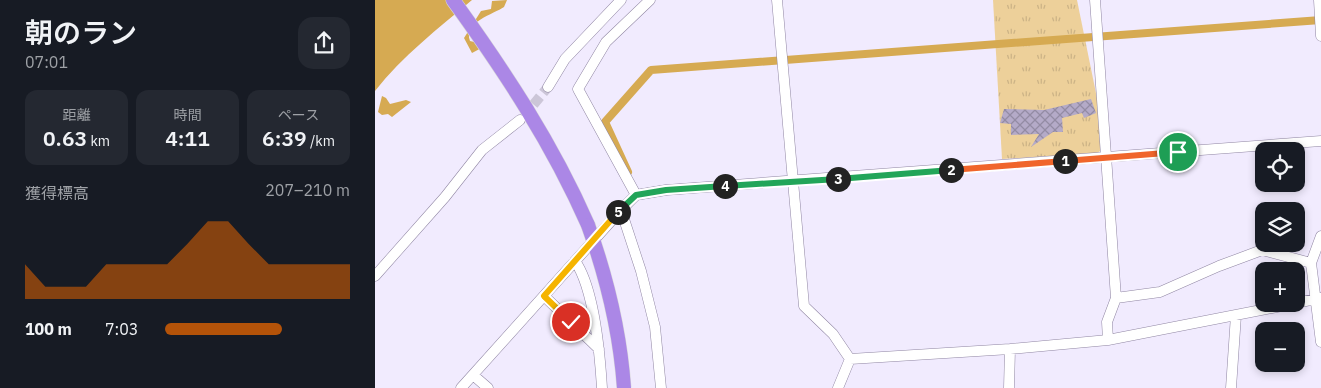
<!DOCTYPE html>
<html lang="ja">
<head>
<meta charset="utf-8">
<style>
  :root { --surface:#171b24; --page:#242831; --text:#f1f3f6; --muted:#9ea1a6; --accent:#b45309 }
  body { margin:0; font-family:"IBM Plex Sans","Noto Sans JP",sans-serif; background:var(--page); color:var(--text); height:100vh; display:flex; flex-direction:column; font-size:19px; white-space:nowrap }
  * { box-sizing:border-box; margin:0 }
  p { font-size:16px; color:var(--muted) }
  .icon { flex:none; width:28px; height:28px; fill:none; stroke:currentColor; stroke-width:2; stroke-linecap:round; stroke-linejoin:round }
  .map { position:relative; flex:1; overflow:hidden }
  .side { display:flex; flex-direction:column; background:var(--surface); width:375px }
  .side>* { flex:none }
  .buttons { position:absolute; left:880px; top:142px; display:grid; gap:10px }
  .buttons a { display:grid; place-items:center; width:50px; height:50px; border-radius:10px; background:var(--surface); box-shadow:0 2px 8px #0003; font-size:25px }
  .pin { position:absolute; display:grid; place-items:center; width:42px; height:42px; color:#fff; margin:-21px; border:2px solid #fff; border-radius:50%; box-shadow:0 1px 5px #0007 }
  .km { position:absolute; width:25px; height:25px; margin:-12px; border-radius:50%; background:#222; color:#fff; font-size:14px; line-height:25px; text-align:center }
  .round { display:grid; place-items:center; flex:none; width:52px; height:52px; border-radius:15px; background:var(--page) }
  .overview { display:flex; align-items:center; justify-content:space-between; height:85px; padding:0 25px }
  h1 { font-size:28px; font-weight:600; line-height:38px }
  .stats { display:grid; grid-template-columns:repeat(3,1fr); gap:8px; height:85px; padding:5px 25px }
  .stats div { display:grid; align-content:center; border-radius:12px; background:var(--page); text-align:center }
  .stats b { font-size:21px; font-weight:600 }
  .stats small { font-size:14px; font-weight:400 }
  .stats p { font-size:14px }
  .chart { height:140px; padding:10px 25px }
  .chart p { display:flex; justify-content:space-between }
  .chart svg { width:100%; height:90px; margin-top:5px; fill:var(--accent); opacity:.7 }
  ul { padding:0 25px; list-style:none; font-size:16px }
  li { display:grid; grid-template-columns:80px 60px 1fr; align-items:center; height:38px }
  li i { height:12px; border-radius:6px; background:var(--accent) }
  main { display:flex; flex:1; min-height:0 }
  .map>svg:first-child { display:block }
  .grass { fill:url(#grass-tufts) }
  .water { fill:#d6aa52 }
  .lines { fill:none; stroke-linecap:round; stroke-linejoin:round }
  .canal { stroke:#d6aa52; stroke-width:8 }
  .building { fill:url(#building-cross-hatch) }
  .minor-tunnel { stroke:#ccc6d8; stroke-width:10; stroke-dasharray:10 5; stroke-linecap:butt }
  .minor-casing { stroke:#9086a3; stroke-width:11 }
  .highway-casing { stroke:#d7d6d8; stroke-width:15 }
  .minor { stroke:#fff; stroke-width:10 }
  .highway { stroke:#ab87e6; stroke-width:14 }
  .highway-bridge-casing { stroke:#d7d6d8; stroke-width:15; stroke-linecap:butt }
  .highway-bridge { stroke:#ab87e6; stroke-width:14 }
  .split-1-casing { stroke:#fff; stroke-width:10 }
  .split-2-casing { stroke:#fff; stroke-width:10 }
  .split-3-casing { stroke:#fff; stroke-width:10 }
  .split-4-casing { stroke:#fff; stroke-width:10 }
  .split-5-casing { stroke:#fff; stroke-width:10 }
  .split-6-casing { stroke:#fff; stroke-width:10 }
  .split-7-casing { stroke:#fff; stroke-width:10 }
  .split-1 { stroke:#f0652b; stroke-width:6 }
  .split-2 { stroke:#f0652b; stroke-width:6 }
  .split-3 { stroke:#22a559; stroke-width:6 }
  .split-4 { stroke:#22a559; stroke-width:6 }
  .split-5 { stroke:#22a559; stroke-width:6 }
  .split-6 { stroke:#f5b400; stroke-width:6 }
  .split-7 { stroke:#f5b400; stroke-width:6 }
</style>
</head>
<body>
<main>
<section class="side">
<div class="overview"><div><h1>朝のラン</h1><p>07:01</p></div><a class="round"><svg class="icon" aria-label="share" viewBox="0 0 24 24"><path d="M12 15V3M7 8l5-5 5 5M5 13v7h14v-7"/></svg></a></div>
<div class="stats">
<div><p>距離</p><b>0.63<small> km</small></b></div>
<div><p>時間</p><b>4:11</b></div>
<div><p>ペース</p><b>6:39<small> /km</small></b></div>
</div>
<div class="chart"><p><span>獲得標高</span>207–210 m</p>
<svg viewBox="0 0 160 44" preserveAspectRatio="none"><path d="M0 44V27L10 38L20 38L30 38L40 27L50 27L60 27L70 27L80 17L90 6L100 6L110 17L120 27L130 27L140 27L150 27L160 27V44z"/></svg>
</div>
<ul>
<li><b>100 m</b>7:03<i style="width:63%"></i></li>
</ul>
</section>
<div class="map">
<svg width="946" height="388" viewBox="0 0 946 388">
  <defs>
    <pattern id="grass-tufts" width="24" height="20" patternUnits="userSpaceOnUse" patternTransform="scale(1.25)"><rect width="24" height="20" fill="#edd09a"/><path d="M3 7l-1-3M5 7V3M7 7l1-3M15 17l-1-3M17 17v-4M19 17l1-3" fill="none" stroke="#ccb386"/></pattern>
    <pattern id="building-cross-hatch" width="8" height="8" patternUnits="userSpaceOnUse" patternTransform="scale(1.25)"><rect width="8" height="8" fill="#b4aac8"/><path d="M0 0l8 8M0 8l8-8" fill="none" stroke="#938ba4"/></pattern>
  </defs>
  <rect width="100%" height="100%" fill="#f1ebfe"/>
  <path class="grass" d="M618 0H702L723 103 726 150 723 153 627 159Z"/>
  <path class="water" d="M0 0H97C64 28 27 56 0 91Z
    M132 0 129 7C119 14 88 22 95 41L112 45 97 53 89 38 106 11 116 9 117 1Z
    M7 96 11 98 15 104 31 100 36 102 17 117 13 114 7 115 3 112Z"/>
  <g class="lines">
    <path class="canal" d="M253 172 230 122 276 70 946 20"/>
  </g>
  <path class="building" d="M716 99 721 113 709 118 707 113 687 118 688 132H678L656 147 664 134 636 135V124L625 123 629 109 669 110Z"/>
  <g class="lines">
    <path class="minor-tunnel" d="M149 116 173 87"/>
    <g class="minor-casing">
      <path id="minor" d="M402 0 429 306 458 334 475 359
        M720 0 741 298
        M944 0 946 36
        M173 87 190 59 246 0
        M261 195 203 89 231 42 275 0
        M246 210 266 271 280 327 286 388
        M946 236 936 263 946 342
        M200 261C219 288 225 355 227 388
        M0 276 70 197 107 150 145 120
        M169 296 224 349
        M921 303 946 298
        M733 340 732 322 741 298 785 292 844 266 887 250 936 263
        M475 359 635 349 733 340 917 304
        M98 375 113 388
        M86 388 246 210 261 195 291 190 946 141
        M463 388 475 359
        M634 388 635 349
        M856 388 861 315"/>
    </g>
    <g class="highway-casing">
      <path id="highway" d="M78 0C130 72 177 143 213 225"/>
    </g>
    <use href="#minor" class="minor"/>
    <use href="#highway" class="highway"/>
    <g class="highway-bridge-casing">
      <path id="highway-bridge" d="M213 225C232 278 245 331 249 388"/>
    </g>
    <use href="#highway-bridge" class="highway-bridge"/>
  </g>
  <g class="lines">
    <g class="split-1-casing">
      <path id="split-1" d="M690 161 803 152"/>
    </g>
    <g class="split-2-casing">
      <path id="split-2" d="M576 170 690 161"/>
    </g>
    <g class="split-3-casing">
      <path id="split-3" d="M463 179 576 170"/>
    </g>
    <g class="split-4-casing">
      <path id="split-4" d="M350 186 463 179"/>
    </g>
    <g class="split-5-casing">
      <path id="split-5" d="M243 212 261 195 291 190 350 186"/>
    </g>
    <g class="split-6-casing">
      <path id="split-6" d="M170 297 169 296 243 212"/>
    </g>
    <g class="split-7-casing">
      <path id="split-7" d="M170 297 196 322"/>
    </g>
    <use href="#split-1" class="split-1"/>
    <use href="#split-2" class="split-2"/>
    <use href="#split-3" class="split-3"/>
    <use href="#split-4" class="split-4"/>
    <use href="#split-5" class="split-5"/>
    <use href="#split-6" class="split-6"/>
    <use href="#split-7" class="split-7"/>
  </g>
</svg>
<div class="buttons">
<a><svg class="icon" aria-label="locate" viewBox="0 0 24 24"><circle cx="12" cy="12" r="6"/><path d="M12 2v4M12 18v4M2 12h4M18 12h4"/></svg></a>
<a><svg class="icon" aria-label="layers" viewBox="0 0 24 24"><path d="M12 4l9 5-9 5-9-5zM3 14l9 5 9-5"/></svg></a>
<a>+</a>
<a>−</a>
</div>
<div class="pin" style="left:803px;top:152px;background:#1e9e55"><svg class="icon" aria-label="arrive" viewBox="0 0 24 24"><path d="M6 21V4h12l-3 4 3 4H6"/></svg></div>
<div class="pin" style="left:196px;top:322px;background:#d93025"><svg class="icon" aria-label="check" viewBox="0 0 24 24"><path d="M5 12l5 5 9-10"/></svg></div>
<b class="km" style="left:690px;top:161px">1</b>
<b class="km" style="left:576px;top:170px">2</b>
<b class="km" style="left:463px;top:179px">3</b>
<b class="km" style="left:350px;top:186px">4</b>
<b class="km" style="left:243px;top:212px">5</b>
</div>
</main>
</body>
</html>
